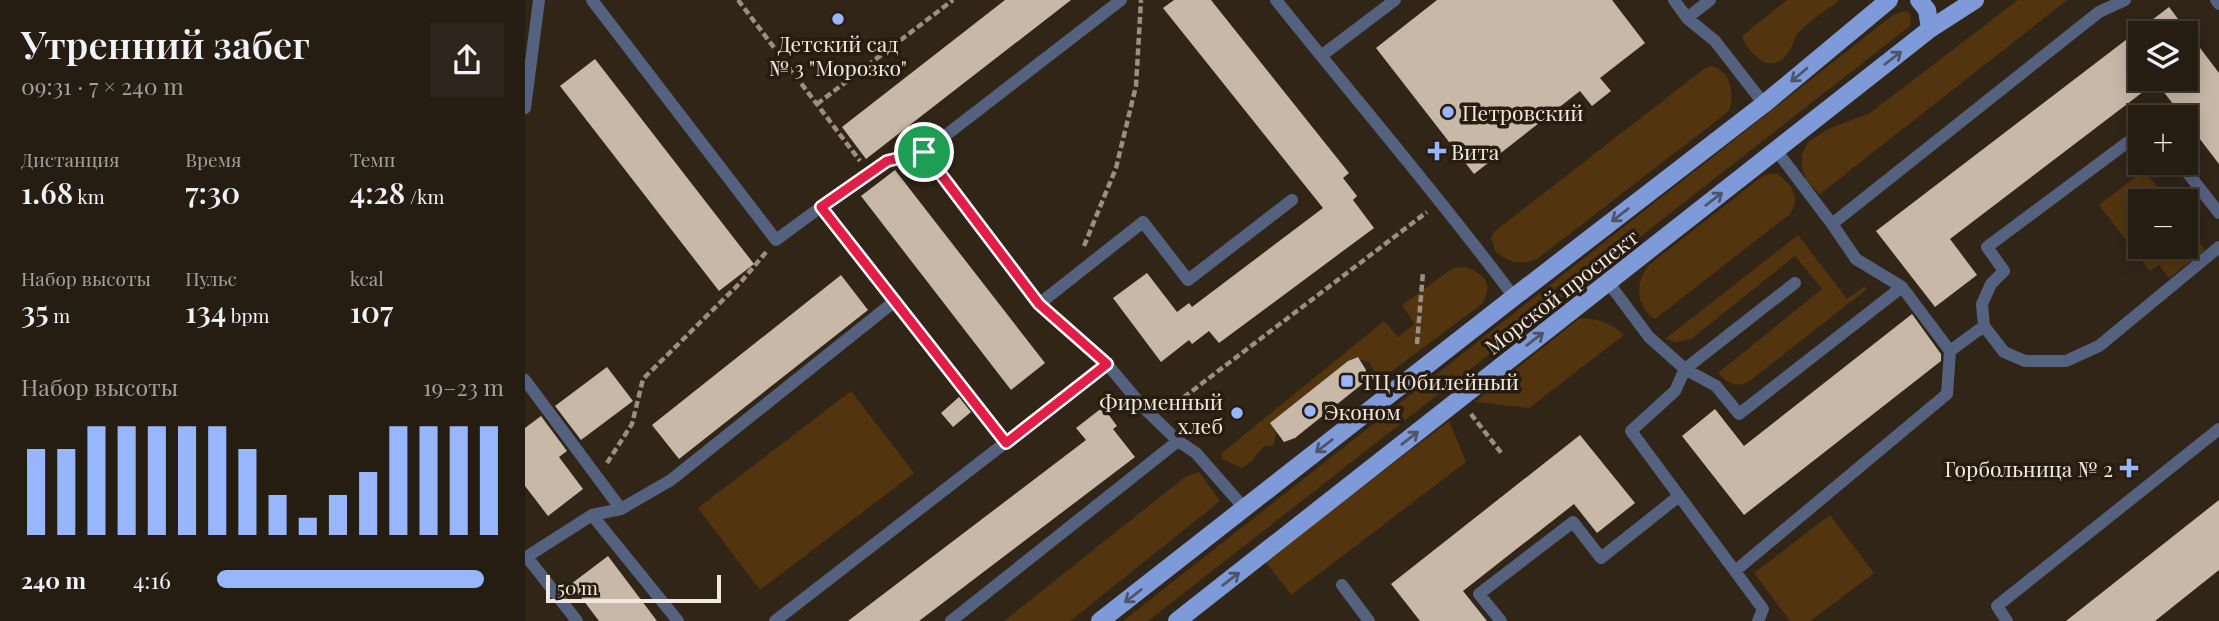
<!DOCTYPE html>
<html lang="ru">
<head>
<meta charset="utf-8">
<style>
  :root { --surface:#251c12; --page:#2d251b; --text:#f1f3f6; --muted:#a3a19f; --line:#423a32; --accent:#97b6fd }
  body { margin:0; font-family:"Playfair Display",serif; background:var(--page); color:var(--text); height:100vh; display:flex; flex-direction:column; font-size:26px; white-space:nowrap }
  * { box-sizing:border-box; margin:0 }
  p { font-size:23px; color:var(--muted) }
  .icon { flex:none; width:38px; height:38px; fill:none; stroke:currentColor; stroke-width:2; stroke-linecap:round; stroke-linejoin:round }
  .map { position:relative; flex:1; overflow:hidden }
  .panel { display:flex; flex-direction:column; background:var(--surface); width:525px }
  .panel>* { flex:none }
  .fabs { position:absolute; left:1603px; top:21px; display:grid; gap:14px }
  .fabs a { display:grid; place-items:center; width:70px; height:70px; border-radius:0px; background:var(--surface); box-shadow:0 4px 18px #0003,0 0 0 2px var(--line); font-size:35px }
  .scale { position:absolute; left:21px; bottom:18px; width:175px; box-sizing:border-box; padding-left:7px; border:4px solid #f1e8e0; border-top:0; font-size:19px; line-height:24px; white-space:nowrap; color:#f1e8e0; -webkit-text-stroke:5px #271c0f; paint-order:stroke }
  .pin { position:absolute; display:grid; place-items:center; width:60px; height:60px; color:#fff; margin:-30px; border:4px solid #fff; border-radius:50%; box-shadow:0 2px 7px #0007 }
  .round { display:grid; place-items:center; flex:none; width:74px; height:74px; border-radius:0px; background:var(--page) }
  .overview { display:flex; align-items:center; justify-content:space-between; height:119px; padding:0 21px }
  h1 { font-size:38px; font-weight:600; line-height:52px }
  .metrics { display:grid; grid-template-columns:repeat(3,1fr); gap:10px; height:119px; padding:7px 21px }
  .metrics div { display:grid; align-content:center }
  .metrics b { font-size:30px; font-weight:600 }
  .metrics small { font-size:19px; font-weight:400 }
  .metrics p { font-size:19px }
  .chart { height:196px; padding:14px 21px }
  .chart p { display:flex; justify-content:space-between }
  .chart svg { width:100%; height:126px; margin-top:7px; stroke:var(--accent); stroke-width:6 }
  ul { padding:0 21px; list-style:none; font-size:23px }
  li { display:grid; grid-template-columns:112px 84px 1fr; align-items:center; height:52px }
  li i { height:18px; border-radius:9px; background:var(--accent) }
  main { display:flex; flex:1; min-height:0 }
  .map>svg:first-child { display:block }
  .green { fill:#52350f }
  .building { fill:#c8b8a8; fill-rule:evenodd }
  .lines { fill:none; stroke-linecap:round; stroke-linejoin:round }
  .path { stroke:#9a8f85; stroke-width:4.5; stroke-dasharray:7 3.5; stroke-linecap:butt }
  .service { stroke:#54617f; stroke-width:12 }
  .primary { stroke:#7f9ad8; stroke-width:18 }
  .oneway { stroke:#4f5569 }
  .route-casing { stroke:#fff; stroke-width:14 }
  .route { stroke:#e11d48; stroke-width:9 }
  .poi-dot { fill:#97b6fd; stroke:#271c0f; stroke-width:2.5 }
  .labels { text-anchor:middle; dominant-baseline:central; stroke-width:7; stroke-linejoin:round; paint-order:stroke }
  .poi-label { font-size:21px; fill:#f1e8e0; stroke:#271c0f; text-anchor:start }
  .street-label { font-size:21px; fill:#f1e8e0; stroke:#271c0f }
</style>
</head>
<body>
<main>
<section class="panel">
<div class="overview"><div><h1>Утренний забег</h1><p>09:31 · 7 × 240 m</p></div><a class="round"><svg class="icon" aria-label="share" viewBox="0 0 24 24"><path d="M12 15V3M7 8l5-5 5 5M5 13v7h14v-7"/></svg></a></div>
<div class="metrics">
<div><p>Дистанция</p><b>1.68<small> km</small></b></div>
<div><p>Время</p><b>7:30</b></div>
<div><p>Темп</p><b>4:28<small> /km</small></b></div>
</div>
<div class="metrics">
<div><p>Набор высоты</p><b>35<small> m</small></b></div>
<div><p>Пульс</p><b>134<small> bpm</small></b></div>
<div><p>kcal</p><b>107</b></div>
</div>
<div class="chart"><p><span>Набор высоты</span>19–23 m</p>
<svg viewBox="0 0 160 44" preserveAspectRatio="none"><path d="M5 44V14M15 44V14M25 44V6M35 44V6M45 44V6M55 44V6M65 44V6M75 44V14M85 44V30M95 44V38M105 44V30M115 44V22M125 44V6M135 44V6M145 44V6M155 44V6"/></svg>
</div>
<ul>
<li><b>240 m</b>4:16<i style="width:93%"></i></li>
</ul>
</section>
<div class="map">
<svg width="1694" height="621" viewBox="0 0 1694 621">
  <rect width="100%" height="100%" fill="#312518"/>
  <path class="green" d="M1262 0H1315C1302 10 1287 19 1275 31 1270 35 1269 43 1265 50 1248 77 1226 58 1217 36Z
    M1493 0H1542L1295 194 1282 182 1277 167V155L1282 143 1303 129 1345 113Z
    M1380 11 1386 14 1385 26 623 621H598L1368 15Z
    M1186 66C1206 70 1210 94 1204 111L1012 259C996 266 983 262 970 251L966 237 970 231 1179 69Z
    M1619 170 1643 201H1615V247H1661V225L1680 250 1644 278 1634 265 1625 271 1574 205Z
    M1251 173C1266 184 1277 197 1265 214L1130 319C1111 307 1109 283 1124 265L1239 175Z
    M1273 235 1322 299 1340 286 1341 290 1227 379C1213 389 1205 385 1193 373L1297 289 1270 256 1166 339 1151 342 1140 339Z
    M940 267C960 274 969 283 957 304L860 376 851 374 844 362 829 358 823 361 748 421 751 431 749 445 739 446 726 462 717 468 697 459V453L859 321 873 337 890 324 877 305 928 268Z
    M1055 318C1074 319 1084 322 1099 335L1004 408 950 402Z
    M326 391 389 473 235 590 173 508Z
    M924 421 941 462 766 595 740 561Z
    M674 472 695 501 545 621H479L660 477Z
    M1305 515 1349 573 1285 621H1265L1229 573Z"/>
  <path class="building" d="M480 0H546L341 159 317 127Z
    M649 0H686L824 173 818 178 832 196 828 200 849 228 694 343 684 331 667 344 664 340 636 362 588 298 622 273 652 312 664 303 667 307 798 208 638 8Z
    M912 0H1087L1120 43 1075 78 1086 91 1067 106 1055 91 949 174 851 48Z
    M1644 7 1694 73V164L1661 121V117H1658L1631 82 1425 239 1452 275 1410 307 1351 231ZM1615 33H1661V79H1615Z
    M70 59 229 264 194 291 35 86Z
    M370 170 520 363 486 390 336 196Z
    M316 275 343 310 154 459 127 425Z
    M1387 314 1416 354V361L1219 515 1157 436 1190 409 1219 446Z
    M833 357 841 370 840 380 836 385 770 438 759 442 745 423 823 361Z
    M82 367 108 401 56 440 30 406Z
    M434 397 446 412 428 427 416 413Z
    M578 407 592 426 588 429 610 457 394 621H323L561 440 551 428Z
    M16 416 42 451 34 457 58 489 23 516 0 486V428Z
    M1055 435 1110 503 1072 533 1049 504 938 591 962 621H895L866 584Z
    M1694 500V570L1630 621H1541Z
    M83 556 132 621H74L46 584Z"/>
  <g class="lines">
    <path class="path" d="M213 0 335 161
      M292 104 428 0
      M559 246 591 168 611 86 616 0
      M892 344 898 272
      M642 410 902 212
      M946 414 977 454
      M82 463 107 424 118 379 215 283 242 251"/>
    <path class="service" d="M67 0 251 240 296 207 370 301
      M596 0 399 152 514 304 582 364 618 407 653 441 671 453 720 509
      M751 0C830 99 913 195 989 297
      M1149 0 1162 18 1190 41 1239 104
      M1691 0 1694 4
      M1162 18 1185 0
      M796 56 870 0
      M0 108 14 0
      M1615 133 1462 247 1479 271 1466 284 1457 304 1459 326 1479 352 1500 361H1541L1574 346 1694 247
      M1251 150 1307 224
      M1655 163 1694 213
      M296 207 362 161 399 152
      M1083 282 1124 337 1160 369 1191 386 1214 414 1377 287
      M514 304 618 222 663 280 767 200
      M1425 351 1377 287 1331 259 1307 224 1574 12 1600 0
      M0 380 96 509
      M67 515 153 621
      M2 557 52 621
      M0 558 67 515 96 509 146 480 370 301 481 443
      M1210 571 1422 394 1425 351 1459 326
      M817 585 844 621
      M250 621 582 364
      M426 621 653 441
      M976 621 954 594 1048 522 1076 558 1154 496
      M1233 621 1238 609 1106 431 1150 391 1160 369 1270 283
      M1482 621 1472 606 1694 429"/>
    <path class="primary" d="M1394 0 1402 10 1405 29
      M575 621 989 297 1239 104 1364 0
      M652 621 1405 29 1450 0"/>
  </g>
  <defs><path id="oneway-shaft" d="M-6 0H5M1.5-3L5.5 0L1.5 3" fill="none" stroke-width="1.6" stroke-linecap="round" stroke-linejoin="round" transform="scale(1.75)"/></defs>
  <g class="oneway">
    <use href="#oneway-shaft" transform="translate(1368 58) rotate(-38)"/>
    <use href="#oneway-shaft" transform="translate(1274 75) rotate(140)"/>
    <use href="#oneway-shaft" transform="translate(1189 199) rotate(-38)"/>
    <use href="#oneway-shaft" transform="translate(1095 215) rotate(142)"/>
    <use href="#oneway-shaft" transform="translate(1010 339) rotate(-38)"/>
    <use href="#oneway-shaft" transform="translate(885 438) rotate(-38)"/>
    <use href="#oneway-shaft" transform="translate(799 446) rotate(142)"/>
    <use href="#oneway-shaft" transform="translate(706 579) rotate(-38)"/>
    <use href="#oneway-shaft" transform="translate(608 596) rotate(142)"/>
  </g>
  <g class="lines">
    <g class="route-casing">
      <path id="route" d="M399 152 514 304 582 364 481 443 296 207 362 161Z"/>
    </g>
    <use href="#route" class="route"/>
  </g>
  <g class="poi-dot">
    <circle cx="313" cy="19" r="7"/>
    <circle cx="923" cy="112" r="7"/>
    <path d="M908.5 140.5h7v7h7v7h-7v7h-7v-7h-7v-7h7z"/>
    <rect x="815" y="374" width="14" height="14" rx="3.5"/>
    <circle cx="785" cy="411" r="7"/>
    <circle cx="712" cy="413" r="7"/>
    <path d="M1600.5 457.5h7v7h7v7h-7v7h-7v-7h-7v-7h7z"/>
  </g>
  <g class="labels">
    <g class="poi-label">
      <text x="313" y="43" text-anchor="middle">Детский сад<tspan x="313" dy="24">№ 3 "Морозко"</tspan></text>
      <text x="937" y="112">Петровский</text>
      <text x="926" y="151">Вита</text>
      <text x="836" y="381">ТЦ Юбилейный</text>
      <text x="698" y="401" text-anchor="end">Фирменный<tspan x="698" dy="24">хлеб</tspan></text>
      <text x="799" y="411">Эконом</text>
      <text x="1588" y="468" text-anchor="end">Горбольница № 2</text>
    </g>
    <g class="street-label">
      <text transform="translate(1036 291) rotate(-38)">Морской проспект</text>
    </g>
  </g>
</svg>
<div class="fabs">
<a><svg class="icon" aria-label="layers" viewBox="0 0 24 24"><path d="M12 4l9 5-9 5-9-5zM3 14l9 5 9-5"/></svg></a>
<a>+</a>
<a>−</a>
</div>
<div class="scale">50 m</div>
<div class="pin" style="left:399px;top:152px;background:#1e9e55"><svg class="icon" aria-label="arrive" viewBox="0 0 24 24"><path d="M6 21V4h12l-3 4 3 4H6"/></svg></div>
</div>
</main>
</body>
</html>
